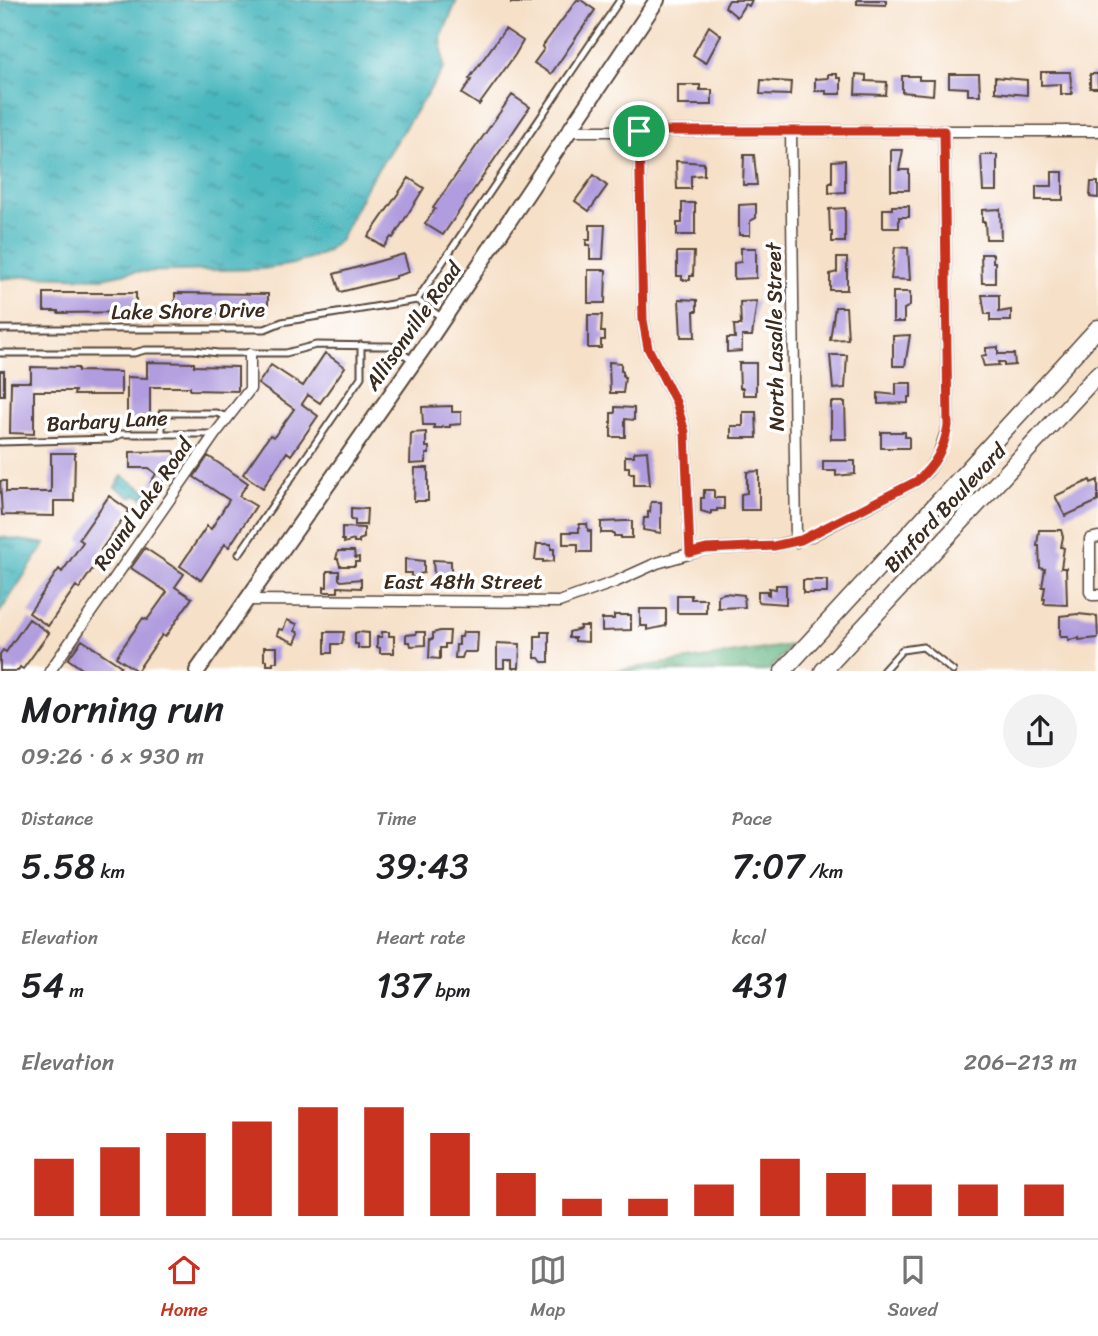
<!DOCTYPE html>
<html lang="en">
<head>
<meta charset="utf-8">
<style>
  :root { --surface:#fff; --page:#f2f2f2; --text:#202124; --muted:#757577; --line:#e0e0e0; --accent:#c8321e }
  body { margin:0; font-family:Sriracha,sans-serif; background:var(--page); color:var(--text); height:100vh; display:flex; flex-direction:column; font-size:26px; white-space:nowrap }
  * { box-sizing:border-box; margin:0 }
  p { font-size:23px; color:var(--muted) }
  .icon { flex:none; width:38px; height:38px; fill:none; stroke:currentColor; stroke-width:2; stroke-linecap:round; stroke-linejoin:round }
  .map { position:relative; height:671px; overflow:hidden }
  .sheet { display:flex; flex-direction:column; background:var(--surface); flex:1 }
  .sheet>* { flex:none }
  .pin { position:absolute; display:grid; place-items:center; width:60px; height:60px; color:#fff; margin:-30px; border:4px solid #fff; border-radius:50%; box-shadow:0 2px 7px #0007 }
  .round { display:grid; place-items:center; flex:none; width:74px; height:74px; border-radius:37px; background:var(--page) }
  .overview { display:flex; align-items:center; justify-content:space-between; height:119px; padding:0 21px }
  h1 { font-size:38px; font-weight:600; line-height:52px }
  .figures { display:grid; grid-template-columns:repeat(3,1fr); gap:10px; height:119px; padding:7px 21px }
  .figures div { display:grid; align-content:center }
  .figures b { font-size:35px; font-weight:600 }
  .figures small { font-size:19px; font-weight:400 }
  .figures p { font-size:19px }
  .chart { height:196px; padding:14px 21px }
  .chart p { display:flex; justify-content:space-between }
  .chart svg { width:100%; height:126px; margin-top:7px; stroke:var(--accent); stroke-width:6 }
  .menu { display:flex; justify-content:space-around; align-items:center; height:98px; border-top:2px solid var(--line); background:var(--surface); font-size:19px; color:var(--muted) }
  .menu a { display:grid; justify-items:center; gap:4px }
  .menu .active { color:var(--accent) }
  .map>svg:first-child { display:block }
  .forest { fill:url(#forest-crowns); stroke:#4d6e4e; stroke-width:2 }
  .water { fill:url(#water-ripples); stroke:#42706e; stroke-width:2 }
  .building { fill:#b09cde }
  .lines { fill:none; stroke-linecap:round; stroke-linejoin:round }
  .lane-casing { stroke:#574538; stroke-width:9 }
  .street-casing { stroke:#574538; stroke-width:13 }
  .secondary-casing { stroke:#574538; stroke-width:18 }
  .primary-casing { stroke:#574538; stroke-width:19 }
  .lane { stroke:#fff; stroke-width:5 }
  .street { stroke:#fff; stroke-width:10 }
  .secondary { stroke:#fff; stroke-width:14 }
  .primary { stroke:#fff; stroke-width:16 }
  .route-casing { stroke:#fff; stroke-width:14 }
  .route { stroke:#c8321e; stroke-width:9 }
  .labels { text-anchor:middle; dominant-baseline:central; stroke-width:7; stroke-linejoin:round; paint-order:stroke }
  .street-label { font-size:21px; fill:#3b2a1e; stroke:#fff }
</style>
</head>
<body>
<div class="map">
<svg width="1098" height="671" viewBox="0 0 1098 671">
  <defs>
    <pattern id="forest-crowns" width="20" height="18" patternUnits="userSpaceOnUse" patternTransform="scale(1.75)"><rect width="20" height="18" fill="#5fb27f"/><path d="M2 6a3 3 0 1 1 6 0M12 15a3 3 0 1 1 6 0" fill="none" stroke="#509167"/></pattern>
    <pattern id="water-ripples" width="26" height="14" patternUnits="userSpaceOnUse" patternTransform="scale(1.75)"><rect width="26" height="14" fill="#48b7be"/><path d="M2 4q2-2 4 0t4 0M15 11q2-2 4 0t4 0" fill="none" stroke="#3d959a"/></pattern>
  </defs>
  <rect width="100%" height="100%" fill="#fff"/>
  <filter id="ink" filterUnits="userSpaceOnUse"><feTurbulence type="fractalNoise" baseFrequency=".0143" numOctaves="2"/><feDisplacementMap in="SourceGraphic" scale="14" xChannelSelector="R" yChannelSelector="G"/><feConvolveMatrix kernelMatrix="1 2 1 2 8 2 1 2 1" color-interpolation-filters="sRGB"/></filter>
  <filter id="wash" filterUnits="userSpaceOnUse"><feTurbulence type="fractalNoise" baseFrequency=".00686" numOctaves="4" result="noise"/><feDisplacementMap in="SourceGraphic" scale="28" xChannelSelector="R" yChannelSelector="G"/><feGaussianBlur stdDeviation="1.57" result="paint"/><feColorMatrix in="noise" values="0 0 0 0 0 0 0 0 0 0 0 0 0 0 0 0 0 1.4 0 .05"/><feComposite in="paint" operator="in"/></filter>
  <g filter="url(#wash)">
    <rect width="100%" height="100%" fill="#f6e0c8"/>
    <path class="forest" d="M792 645 768 671H612Z"/>
    <path class="water" d="M1 0H457L441 38 444 68 366 187 340 240 325 253 293 264 263 269 131 272 102 278 30 276 0 279Z
      M122 476 148 492 144 499 136 494 132 498 115 487Z
      M0 537 45 544 0 612Z"/>
    <g id="blocks">
      <path class="building" d="M511 0H530V3H511Z
        M577 0H581L595 10 551 74 534 63 544 49 542 47Z
        M729 0H752L749 6 745 4 737 17 725 7Z
        M857 0H886V5L857 4Z
        M709 26 721 35 706 63 693 55Z
        M505 29 523 41 515 55 479 105 462 94 471 80 469 79Z
        M1041 72H1070L1072 94H1061V84L1041 85Z
        M828 74H837V78H841V94H826V91H815V79L828 78Z
        M856 74 866 75V81L887 82 886 95 855 94Z
        M949 74H979L980 95H968V88L949 87Z
        M1090 74H1098V88H1090Z
        M902 76H919V80H934L933 95 902 92Z
        M995 77 1027 80V95L995 92Z
        M761 80 791 82 790 95 760 94Z
        M678 85H700V90H712V105H678Z
        M512 95 530 107 443 235 425 224 435 209 433 208Z
        M891 150H903L899 170H909V190H891Z
        M744 155H754L757 185H743Z
        M981 155H997V191H983Z
        M845 160V192L829 193V183H832V161Z
        M676 161 704 163V175L691 176V189H677Z
        M1052 172H1063V200H1036V186H1052Z
        M594 175 607 186 589 211 575 201Z
        M409 178 424 188 393 238 391 237 384 247 368 237Z
        M1091 182H1098V198L1090 197Z
        M682 203H695V235H677V223H682Z
        M756 204V218L750 221V235H739V205Z
        M892 206H909V217H899V228H883V209H892Z
        M845 208V242H832V232H830L829 209Z
        M1000 209 1001 239H986L985 222H982V210Z
        M590 225H605L603 259H590V245H586V240H590Z
        M895 247 908 248 910 280 891 279Z
        M741 248H756V278L734 279V263L741 262Z
        M677 252H694L693 276H690V280H682V276H677Z
        M404 254 409 272 396 276V278L340 292 334 274Z
        M981 254H993V262H995V283H982Z
        M837 258H847V290H830V274L837 272Z
        M588 270H606L605 303H588Z
        M893 292H910V306L904 309V322H893Z
        M44 293H136V312L58 313V311H44Z
        M175 293 268 294V313L189 314V312H175Z
        M982 295H999V312L1011 310V321H990V314H985Z
        M679 299 697 300V311H694L695 337H681Z
        M757 301 752 336H742V351L727 352V338H735L734 325H741L740 302Z
        M835 307H846L848 339 830 340Z
        M588 315H602L601 332H605V340H601V348H588Z
        M910 335 905 366H893V336Z
        M998 347V354H1014L1015 365 1004 366V362H998L999 365 984 366 981 356 986 355V348Z
        M325 353 345 367 320 403 308 395 302 404 318 416 291 455 287 452 263 488 243 474 270 435 274 437 294 409 258 384 271 365 303 386Z
        M830 355H847L845 388 833 389Z
        M147 362 194 363V366L238 367V391L190 390V387H150V424H127V377L147 378Z
        M609 362 621 363V371H623V377H625L623 393H610Z
        M739 363H756V395H743V388H740Z
        M31 367 78 368V371L121 372V395H74L75 391H34V434L10 433 11 382H31Z
        M0 371H4V395H0Z
        M896 383H911V397H908V403L878 404V393L896 395Z
        M831 402H845L846 439H831Z
        M452 406V412H461V424L450 425V427H443L442 425V428H434V425H423L422 407Z
        M615 407 634 408V420L625 419V437H611V413H615Z
        M743 412H756L757 438H731V426H743Z
        M426 432V447H429V454H426V463L410 464 411 433Z
        M881 432H905V437H909V448H881Z
        M174 451 179 461 158 487 151 482 156 474 149 468H130V452Z
        M647 451 650 485H634V473H629V467H625V456H634V452Z
        M51 453H75L74 501H54V516L2 515 0 481H6V492H51Z
        M208 456 248 483 239 496 256 506 229 547 225 544 201 580 180 566 207 526 211 529 229 500 194 477Z
        M823 461H855V474L836 476V471H823Z
        M415 468H428V501H414Z
        M759 471V510H741V494L747 493V472Z
        M1090 480 1091 483 1098 480V501L1065 516 1055 496Z
        M704 490H714V498H724V509H717V511H711V514L701 511V498H704Z
        M109 496 129 510 101 550 104 552 79 589 76 586 48 626 29 613 59 569 62 572 83 542 79 539Z
        M651 502H661V533L643 530 644 518H648V512H650Z
        M351 508 367 509 366 525H355V520H351Z
        M625 521H632V538H621V536H614V533H601V522Z
        M579 524H587L588 531H591V552H578V544H563V532H579Z
        M342 527 364 528V538L359 540V543H354V540L344 543V540H342Z
        M1039 530H1061L1063 537 1061 547 1064 548 1061 568H1066L1067 605 1044 604 1045 599H1043L1045 587H1042L1045 569 1040 568 1039 546H1037Z
        M537 544H551V549H554V561L543 562V560H535Z
        M145 548 184 574 175 587 192 598 165 637 162 635 137 671 116 657 143 618 147 620 167 592 131 568Z
        M338 551H354L355 558 359 557V562H355V566H340L338 559H336Z
        M405 559 424 561V573L419 574V577H411V573H405Z
        M433 560 451 561V575H434Z
        M327 571H339V579L341 581 361 579V588L338 587V592H324V587H327Z
        M803 580H827V593H803Z
        M776 585H786V604L758 602V591H767V594L769 595V588L776 589Z
        M725 593 744 595 745 607 718 608V595Z
        M677 595H691V599H706V613H677Z
        M640 609H666V626L647 630V626H640Z
        M1078 614 1097 616 1098 638 1079 640V638L1068 640V637H1060V616Z
        M614 615H631V630L602 631V619H614Z
        M29 619 49 633 23 669 20 667 18 671H0V654L3 650 6 652Z
        M287 620 297 624 295 631 299 633 295 643 277 635 279 629 283 630Z
        M580 626H588V642L575 641V638H569V632L580 629Z
        M440 631H450L449 644H445V648H440V659L429 658 430 639H433V633Z
        M325 632H344L342 644H332V653H325Z
        M358 632 369 633V648H358V644H355V633Z
        M382 632H389V636H394V653H380V648L377 647V637H382Z
        M416 632H425V645L411 646 410 642H406V635L416 634Z
        M463 632H478L477 652H464L462 658H455L456 645H459V637H462Z
        M541 632H549V662H542L539 658H535V636H541Z
        M82 640 121 666 117 671H85L68 659Z
        M497 643 520 644 519 668H512V660H504V668H497Z
        M264 647H277V662H273V665H267V660H264Z"/>
    </g>
  </g>
  <g filter="url(#ink)">
    <use href="#blocks" fill-opacity="0" stroke="#574538" stroke-width="2"/>
    <g class="lines">
      <g class="lane-casing">
        <path id="lane" d="M417 300 620 0
          M417 300 441 317
          M0 329H265L282 322 417 300
          M0 353H134L145 350H194L218 353H286L316 345 381 346H391L414 361
          M162 433V413H216L228 417
          M0 442 111 439 121 434H215
          M239 554 361 377V345
          M883 671 902 650 923 647 953 671"/>
      </g>
      <g class="street-casing">
        <path id="street" d="M569 131H1098
          M639 131 643 320 648 348 676 402 685 432 690 553
          M791 131 796 542
          M1098 537 1090 539V592L1092 595H1098
          M246 600 559 602 615 582 657 563 706 549 774 546 809 537 917 481 927 472 938 456 948 426 944 131
          M50 671 215 434 250 389V354"/>
      </g>
      <g class="secondary-casing">
        <path id="secondary" d="M197 671 429 340 657 0"/>
      </g>
      <g class="primary-casing">
        <path id="primary" d="M783 671 1098 328
          M823 671 1098 374"/>
      </g>
      <use href="#lane" class="lane"/>
      <use href="#street" class="street"/>
      <use href="#secondary" class="secondary"/>
      <use href="#primary" class="primary"/>
    </g>
  </g>
  <g class="lines" filter="url(#ink)">
    <g class="route-casing">
      <path id="route" d="M639 131H944L948 426C944 449 935 465 917 481L801 540 774 546 706 549 690 553 685 432 676 402 648 348 643 320Z"/>
    </g>
    <use href="#route" class="route"/>
  </g>
  <g class="labels">
    <g class="street-label">
      <text transform="translate(188 311) rotate(-1)">Lake Shore Drive</text>
      <text transform="translate(413 326) rotate(-55)">Allisonville Road</text>
      <text transform="translate(775 337) rotate(-91)">North Lasalle Street</text>
      <text transform="translate(107 421) rotate(-3)">Barbary Lane</text>
      <text transform="translate(143 504) rotate(-55)">Round Lake Road</text>
      <text transform="translate(945 508) rotate(-47)">Binford Boulevard</text>
      <text x="463" y="582">East 48th Street</text>
    </g>
  </g>
</svg>
<div class="pin" style="left:639px;top:131px;background:#1e9e55"><svg class="icon" aria-label="arrive" viewBox="0 0 24 24"><path d="M6 21V4h12l-3 4 3 4H6"/></svg></div>
</div>
<section class="sheet">
<div class="overview"><div><h1>Morning run</h1><p>09:26 · 6 × 930 m</p></div><a class="round"><svg class="icon" aria-label="share" viewBox="0 0 24 24"><path d="M12 15V3M7 8l5-5 5 5M5 13v7h14v-7"/></svg></a></div>
<div class="figures">
<div><p>Distance</p><b>5.58<small> km</small></b></div>
<div><p>Time</p><b>39:43</b></div>
<div><p>Pace</p><b>7:07<small> /km</small></b></div>
</div>
<div class="figures">
<div><p>Elevation</p><b>54<small> m</small></b></div>
<div><p>Heart rate</p><b>137<small> bpm</small></b></div>
<div><p>kcal</p><b>431</b></div>
</div>
<div class="chart"><p><span>Elevation</span>206–213 m</p>
<svg viewBox="0 0 160 44" preserveAspectRatio="none"><path d="M5 44V24M15 44V20M25 44V15M35 44V11M45 44V6M55 44V6M65 44V15M75 44V29M85 44V38M95 44V38M105 44V33M115 44V24M125 44V29M135 44V33M145 44V33M155 44V33"/></svg>
</div>
</section>
<nav class="menu">
<a class="active"><svg class="icon" aria-label="home" viewBox="0 0 24 24"><path d="M3 11l9-7 9 7M6 9v11h12V9"/></svg>Home</a>
<a><svg class="icon" aria-label="map" viewBox="0 0 24 24"><path d="M3 6l6-2 6 2 6-2v14l-6 2-6-2-6 2zM9 4v14M15 6v14"/></svg>Map</a>
<a><svg class="icon" aria-label="saved" viewBox="0 0 24 24"><path d="M7 4h10v16l-5-4-5 4z"/></svg>Saved</a>
</nav>
</body>
</html>
